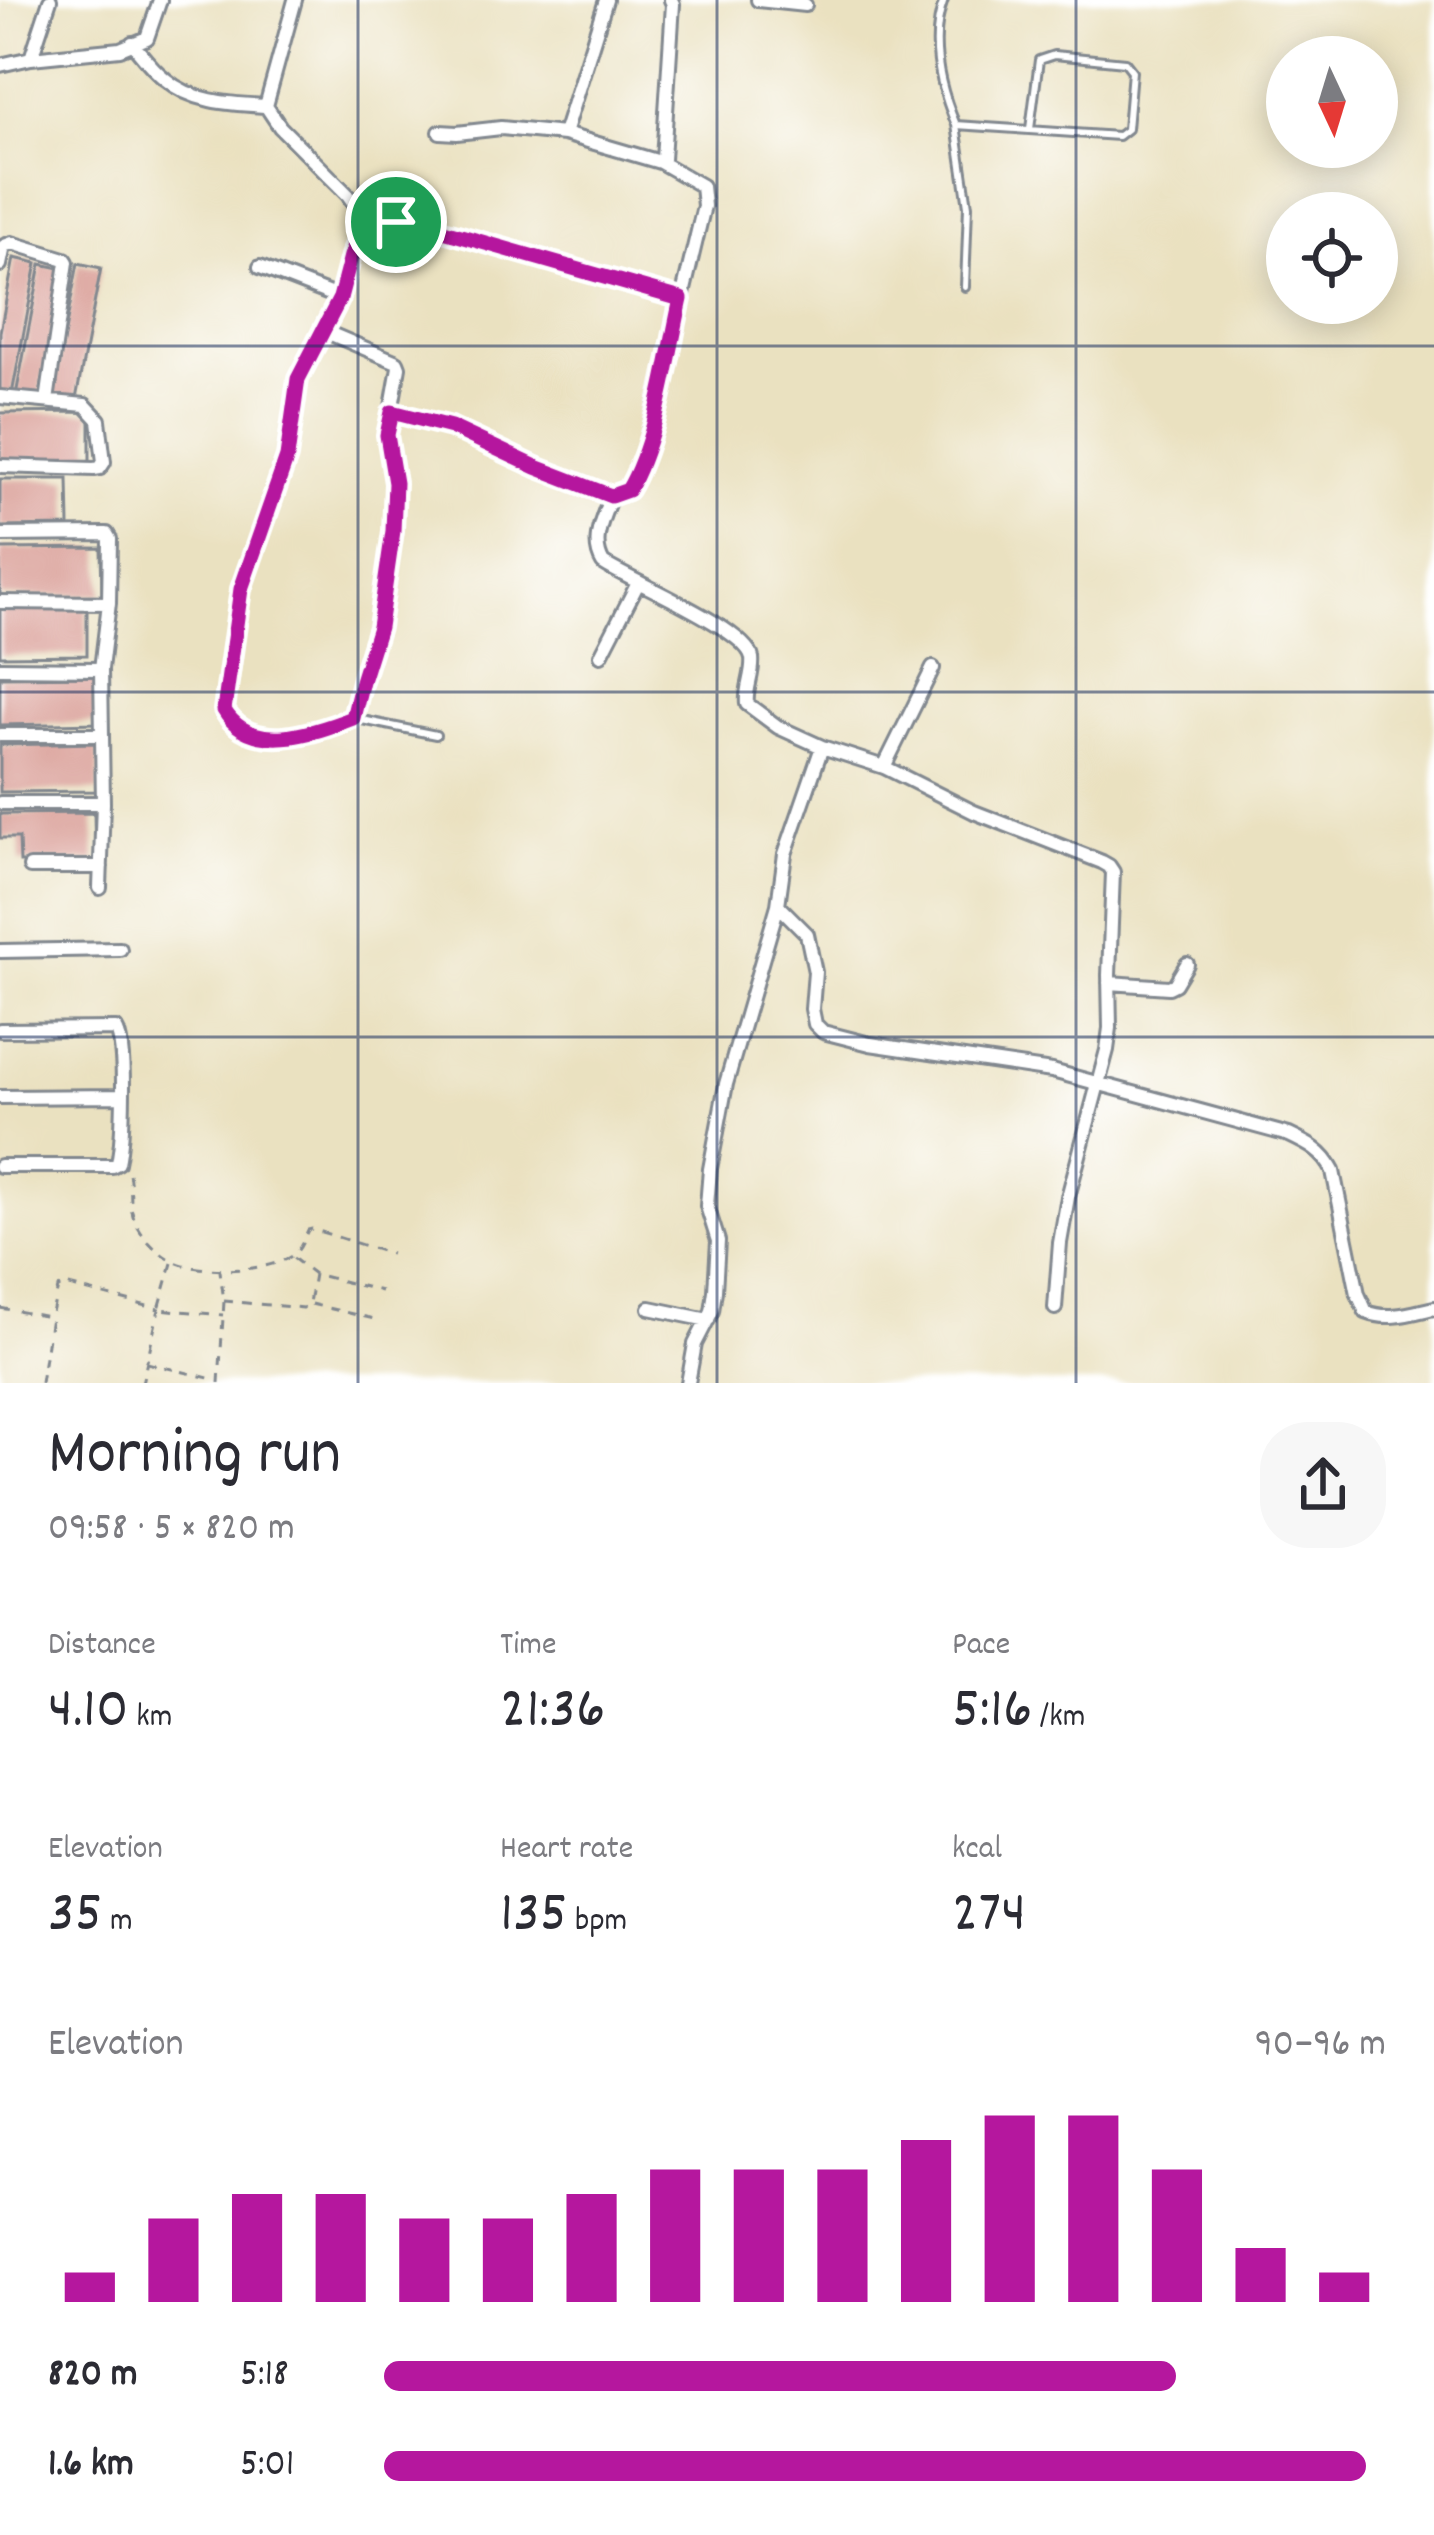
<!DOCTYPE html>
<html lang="en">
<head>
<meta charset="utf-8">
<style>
  :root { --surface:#fff; --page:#f7f7f7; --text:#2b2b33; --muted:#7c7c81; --accent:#b5179e }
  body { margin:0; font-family:Dekko,sans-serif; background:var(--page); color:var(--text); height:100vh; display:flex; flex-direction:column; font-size:45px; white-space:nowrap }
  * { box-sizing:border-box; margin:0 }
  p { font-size:39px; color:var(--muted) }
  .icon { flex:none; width:66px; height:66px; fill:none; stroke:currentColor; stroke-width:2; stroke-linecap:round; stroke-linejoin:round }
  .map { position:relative; height:1383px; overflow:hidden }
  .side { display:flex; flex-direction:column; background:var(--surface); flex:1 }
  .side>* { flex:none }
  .needle { width:78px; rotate:176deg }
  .tools { position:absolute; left:1266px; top:36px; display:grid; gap:24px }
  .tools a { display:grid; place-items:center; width:132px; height:132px; border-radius:50%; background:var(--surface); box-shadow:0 6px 30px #0003; font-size:60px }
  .pin { position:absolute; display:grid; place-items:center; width:102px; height:102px; color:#fff; margin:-51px; border:6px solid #fff; border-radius:50%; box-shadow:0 3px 12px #0007 }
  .round { display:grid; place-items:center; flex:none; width:126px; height:126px; border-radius:48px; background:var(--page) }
  .summary { display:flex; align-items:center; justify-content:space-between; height:204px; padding:0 48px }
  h1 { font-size:66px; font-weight:600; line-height:90px }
  .stats { display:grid; grid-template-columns:repeat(3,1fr); gap:18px; height:204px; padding:12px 48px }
  .stats div { display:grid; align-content:center }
  .stats b { font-size:60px; font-weight:600 }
  .stats small { font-size:33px; font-weight:400 }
  .stats p { font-size:33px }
  .chart { height:336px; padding:24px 48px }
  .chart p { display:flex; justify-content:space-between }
  .chart svg { width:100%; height:216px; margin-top:12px; stroke:var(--accent); stroke-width:6 }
  ul { padding:0 48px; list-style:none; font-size:39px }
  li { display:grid; grid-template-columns:192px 144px 1fr; align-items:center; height:90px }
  li i { height:30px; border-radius:15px; background:var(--accent) }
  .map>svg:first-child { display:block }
  .building { fill:#d79890 }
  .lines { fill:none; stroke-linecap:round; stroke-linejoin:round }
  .lane-casing { stroke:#82888f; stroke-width:12 }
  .street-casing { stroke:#82888f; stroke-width:18 }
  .path { stroke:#82888f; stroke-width:3; stroke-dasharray:9 9; stroke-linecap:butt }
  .lane { stroke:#fff; stroke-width:6 }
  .street { stroke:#fff; stroke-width:12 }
  .route-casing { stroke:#fff; stroke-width:24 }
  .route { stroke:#b5179e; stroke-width:15 }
  .grid { fill:none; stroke:#1b2f5e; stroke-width:3; stroke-opacity:0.55 }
</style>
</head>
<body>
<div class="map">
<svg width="1434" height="1383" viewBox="0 0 1434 1383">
  <rect width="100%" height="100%" fill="#fff"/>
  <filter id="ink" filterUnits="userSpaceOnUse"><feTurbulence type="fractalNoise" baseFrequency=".00833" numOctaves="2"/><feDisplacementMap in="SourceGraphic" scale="24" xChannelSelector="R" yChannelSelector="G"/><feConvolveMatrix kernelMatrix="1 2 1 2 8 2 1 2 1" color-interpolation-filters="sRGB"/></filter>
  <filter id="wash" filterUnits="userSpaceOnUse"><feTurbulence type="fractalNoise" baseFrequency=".004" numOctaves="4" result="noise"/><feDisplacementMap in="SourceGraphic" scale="48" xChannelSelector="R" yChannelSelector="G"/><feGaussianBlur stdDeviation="2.7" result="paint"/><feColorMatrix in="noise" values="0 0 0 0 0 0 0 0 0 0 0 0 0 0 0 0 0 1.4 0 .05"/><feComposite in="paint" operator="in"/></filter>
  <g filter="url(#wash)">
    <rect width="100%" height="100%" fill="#eae1c0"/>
    <g id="blocks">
      <path class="building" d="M14 258 37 263 12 394 0 392V332Z
        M78 263 101 268 76 399 53 395Z
        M41 264 64 269 39 400 16 395Z
        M90 412V460L0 461V413Z
        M0 479H68L69 526 0 527Z
        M101 548 102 595 0 597V549Z
        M87 608V655L0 656V609Z
        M99 676 100 723 0 725V677Z
        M98 743 99 791 0 792V745Z
        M94 813 95 861 20 862 19 838H0V814Z"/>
    </g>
  </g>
  <g filter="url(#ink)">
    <use href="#blocks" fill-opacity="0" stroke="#82888f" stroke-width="3"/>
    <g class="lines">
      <g class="lane-casing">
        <path id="lane" d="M944 0C929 40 940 87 956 125L1118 136 1127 129 1132 71 1125 62 1054 55 1039 60 1030 129
          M956 125 968 206 965 287
          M357 719 436 735"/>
      </g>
      <g class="street-casing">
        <path id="street" d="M295 0 266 106 280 127 348 195 365 220
          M606 0 564 134 660 162 663 159 673 4 671 0
          M758 0 805 5
          M132 43C142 55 152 69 165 79 193 103 231 104 266 106
          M31 58 50 0
          M0 65 31 58 120 49 147 38 160 0
          M440 132 457 133 501 128 564 134
          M365 220 440 230 681 299
          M0 265 4 246 12 243 65 259 67 262 47 401
          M260 267 340 298
          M324 331 397 362 399 367 387 435 396 483 393 531 379 627 361 681 353 718C314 733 251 756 224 711L241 589 287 457 298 379 340 298 351 256 365 220
          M0 397 85 405 99 420 104 462 100 468 94 469 0 466
          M392 412 451 427 536 467 611 496 628 490 644 453 654 416 704 206 702 186 660 162
          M611 496C603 518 590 541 603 563 630 581 747 629 752 658 754 673 745 689 747 704L778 727 822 747 884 767 974 812 1102 862 1109 866 1113 872 1109 975 1110 1028 1107 1050 1068 1197 1060 1243 1055 1308
          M0 535 107 534 110 539 109 603 101 669 103 803 100 888
          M0 602 109 603
          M601 655 638 583
          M0 668 101 669
          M0 735H101
          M884 767 933 668
          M0 803H103
          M30 867H101
          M778 905 807 934 815 972 812 1009 815 1024 823 1032 870 1044 1052 1071 1289 1135C1308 1144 1323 1151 1333 1171L1358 1294 1366 1312C1389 1321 1411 1313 1434 1308
          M0 951 120 949
          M1109 983 1169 987 1175 984 1187 964
          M0 1030 116 1029C127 1046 123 1140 118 1163L112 1166H0
          M0 1097 122 1096
          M650 1308 708 1320
          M688 1383 695 1344 712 1311 715 1291 718 1241 707 1206 710 1169 726 1084 778 905 785 854 822 747"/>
      </g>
      <path class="path" d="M129 1174C133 1194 127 1211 139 1229 146 1241 160 1255 173 1261 199 1274 271 1273 294 1254 301 1249 304 1238 308 1230L312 1229 391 1254
        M293 1258 314 1274
        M172 1263 159 1309 223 1315
        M224 1301 303 1308 309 1303 314 1274 381 1291
        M311 1304 378 1320
        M0 1308 49 1317
        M147 1363 217 1380
        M41 1383 51 1317 58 1288 65 1285 159 1309 142 1383
        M219 1383 224 1301 220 1271"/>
      <use href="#lane" class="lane"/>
      <use href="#street" class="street"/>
    </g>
  </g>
  <g class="lines" filter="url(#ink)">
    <g class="route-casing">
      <path id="route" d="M365 220 440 230 681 299C668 356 657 441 628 490L611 496 536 467 451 427 392 412 387 435 395 483 393 531 379 627 362 681 353 718C314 733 251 756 224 710L241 589 287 457 298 379 340 298 351 256Z"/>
    </g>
    <use href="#route" class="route"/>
  </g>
  <path class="grid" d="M358 0V1383M717 0V1383M1076 0V1383M0 346H1434M0 692H1434M0 1037H1434"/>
</svg>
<div class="tools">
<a><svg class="needle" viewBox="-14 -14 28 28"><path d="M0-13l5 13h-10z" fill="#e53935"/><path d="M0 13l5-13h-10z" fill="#7c7c81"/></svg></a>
<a><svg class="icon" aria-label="locate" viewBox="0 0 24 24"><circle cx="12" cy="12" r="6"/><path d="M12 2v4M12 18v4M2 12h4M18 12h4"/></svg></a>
</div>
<div class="pin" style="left:396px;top:222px;background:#1e9e55"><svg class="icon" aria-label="arrive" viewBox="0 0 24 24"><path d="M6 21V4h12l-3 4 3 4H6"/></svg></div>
</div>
<section class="side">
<div class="summary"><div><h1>Morning run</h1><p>09:58 · 5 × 820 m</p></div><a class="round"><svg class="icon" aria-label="share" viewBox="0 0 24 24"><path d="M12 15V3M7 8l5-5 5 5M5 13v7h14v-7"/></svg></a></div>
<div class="stats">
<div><p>Distance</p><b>4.10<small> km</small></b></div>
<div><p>Time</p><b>21:36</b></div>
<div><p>Pace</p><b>5:16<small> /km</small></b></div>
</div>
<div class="stats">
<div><p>Elevation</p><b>35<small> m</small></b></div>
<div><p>Heart rate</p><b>135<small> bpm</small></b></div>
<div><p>kcal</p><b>274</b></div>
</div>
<div class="chart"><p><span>Elevation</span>90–96 m</p>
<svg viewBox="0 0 160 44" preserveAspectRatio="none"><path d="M5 44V38M15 44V27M25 44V22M35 44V22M45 44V27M55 44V27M65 44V22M75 44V17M85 44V17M95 44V17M105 44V11M115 44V6M125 44V6M135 44V17M145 44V33M155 44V38"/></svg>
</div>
<ul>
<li><b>820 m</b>5:18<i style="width:79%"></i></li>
<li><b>1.6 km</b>5:01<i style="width:98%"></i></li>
</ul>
</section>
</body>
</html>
